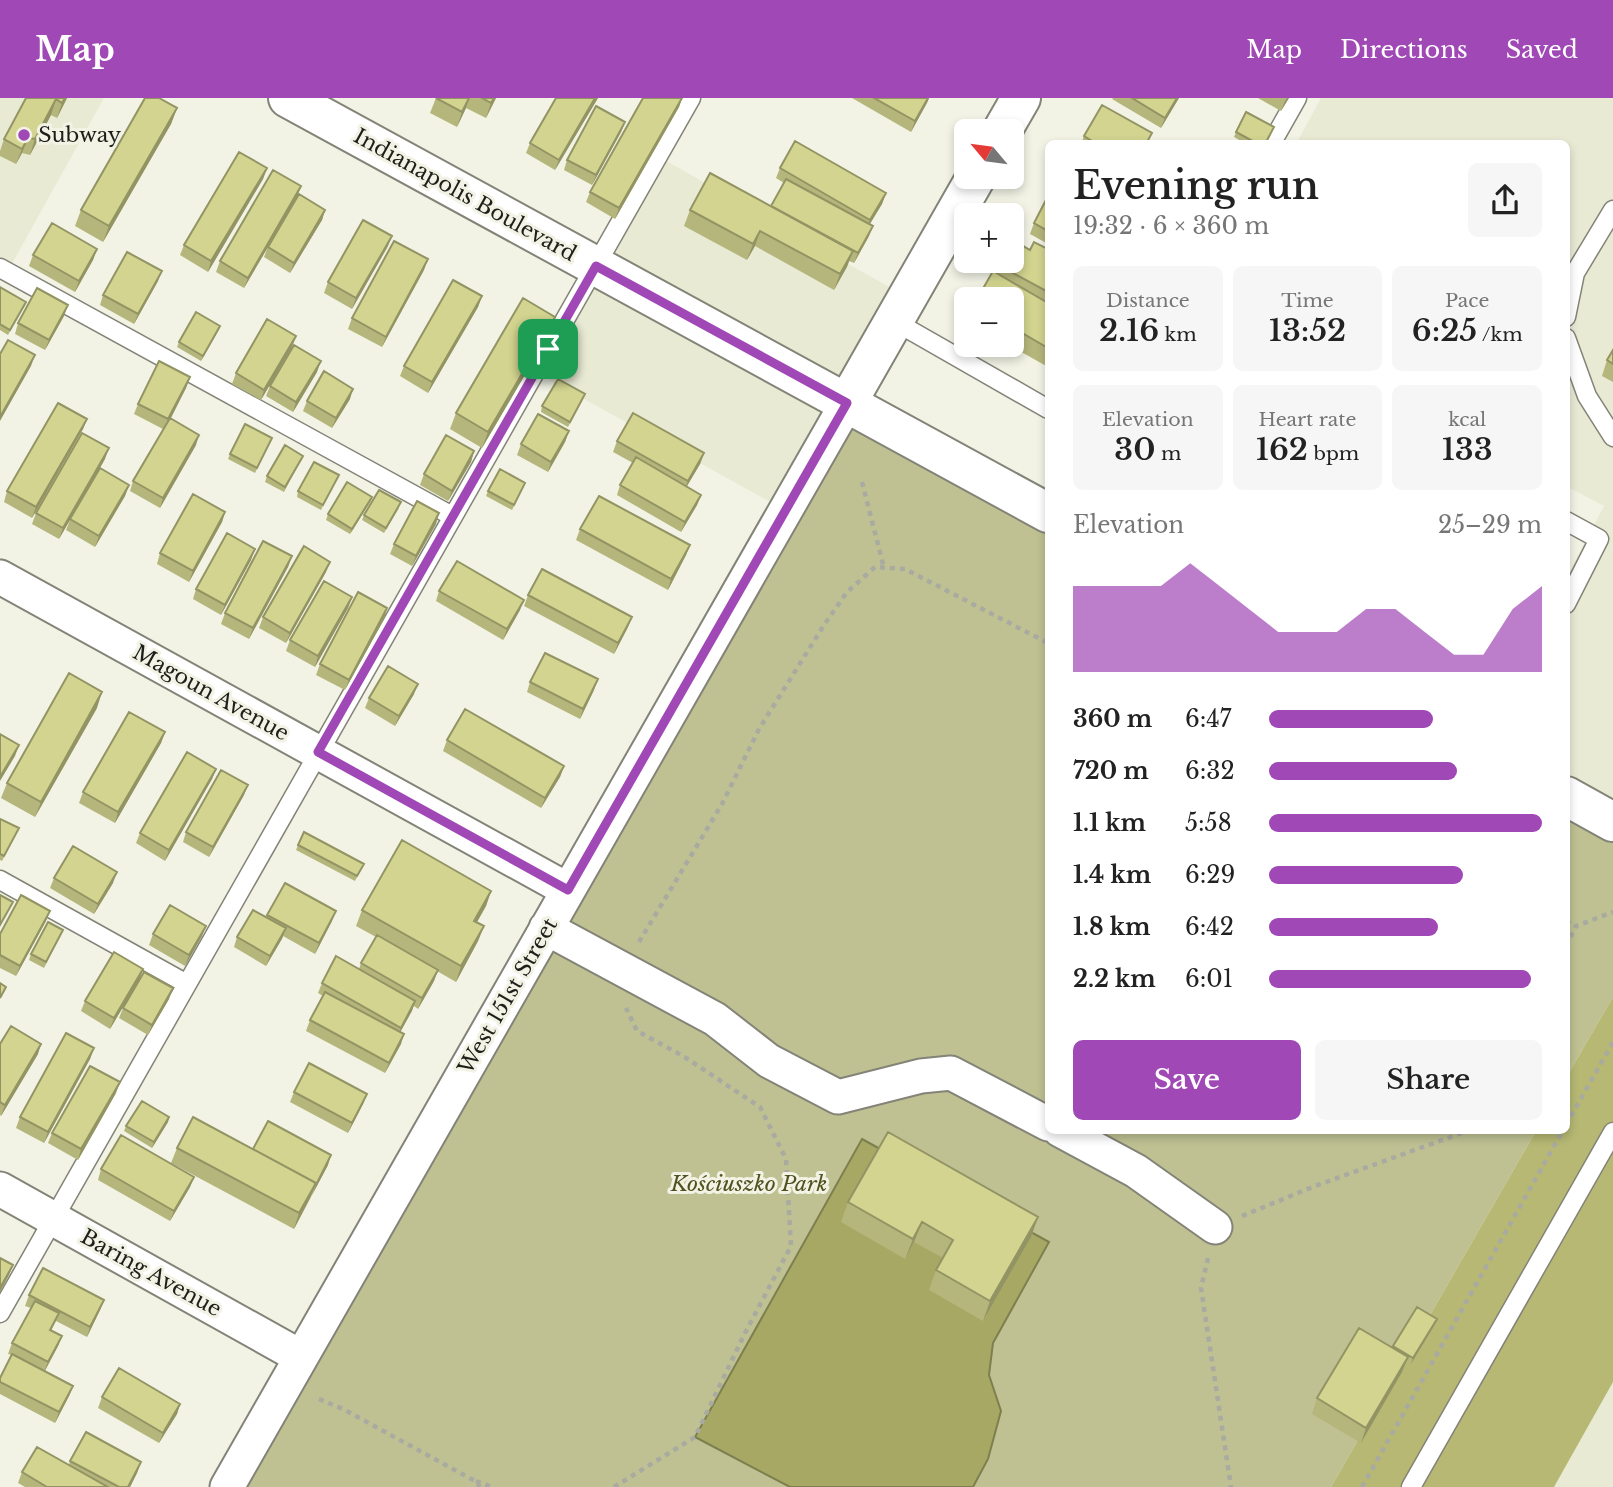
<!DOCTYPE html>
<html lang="en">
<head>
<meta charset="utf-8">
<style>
  :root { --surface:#fff; --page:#f6f6f6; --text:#222; --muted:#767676; --accent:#a048b5 }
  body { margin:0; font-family:"Libre Baskerville",serif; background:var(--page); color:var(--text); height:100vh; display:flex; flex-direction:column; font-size:26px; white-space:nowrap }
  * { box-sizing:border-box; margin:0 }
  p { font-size:23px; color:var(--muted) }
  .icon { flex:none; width:38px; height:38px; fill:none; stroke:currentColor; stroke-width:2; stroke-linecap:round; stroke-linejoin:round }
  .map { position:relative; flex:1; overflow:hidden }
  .side { position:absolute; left:1045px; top:42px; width:525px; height:994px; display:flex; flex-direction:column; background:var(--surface); border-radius:10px; box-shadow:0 4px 10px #0003 }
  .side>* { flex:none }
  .needle { width:46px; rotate:299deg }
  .fabs { position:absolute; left:954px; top:21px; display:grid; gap:14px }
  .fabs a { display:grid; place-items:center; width:70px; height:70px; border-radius:10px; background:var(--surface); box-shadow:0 4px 10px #0003; font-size:35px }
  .pin { position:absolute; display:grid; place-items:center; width:60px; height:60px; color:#fff; margin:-30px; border-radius:14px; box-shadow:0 4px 10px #0006 }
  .round { display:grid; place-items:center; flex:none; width:74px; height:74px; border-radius:10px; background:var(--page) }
  .overview { display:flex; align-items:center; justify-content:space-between; height:119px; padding:0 28px }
  h1 { font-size:38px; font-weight:600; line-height:52px }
  .metrics { display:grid; grid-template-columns:repeat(3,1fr); gap:10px; height:119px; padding:7px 28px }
  .metrics div { display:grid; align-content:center; border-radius:10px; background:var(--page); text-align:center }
  .metrics b { font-size:30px; font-weight:600 }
  .metrics small { font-size:19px; font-weight:400 }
  .metrics p { font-size:19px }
  .chart { height:196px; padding:14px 28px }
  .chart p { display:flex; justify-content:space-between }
  .chart svg { width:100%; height:126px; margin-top:7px; fill:var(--accent); opacity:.7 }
  .cta { display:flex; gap:14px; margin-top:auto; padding:14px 28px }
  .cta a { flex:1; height:80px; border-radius:10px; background:var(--accent); color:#fff; font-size:28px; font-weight:600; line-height:80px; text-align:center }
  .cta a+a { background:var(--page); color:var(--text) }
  ul { padding:0 28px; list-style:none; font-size:23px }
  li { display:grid; grid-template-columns:112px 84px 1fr; align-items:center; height:52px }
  li i { height:18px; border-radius:9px; background:var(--accent) }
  header { display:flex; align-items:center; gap:42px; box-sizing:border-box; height:98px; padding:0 35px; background:var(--accent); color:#fff }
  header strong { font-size:33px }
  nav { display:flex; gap:38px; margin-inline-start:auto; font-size:24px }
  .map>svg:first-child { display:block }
  .built { fill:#e8ead4 }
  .green { fill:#bfc193 }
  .forest { fill:#b6b874 }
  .water { fill:#a6a864; stroke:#7d7f4e; stroke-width:2 }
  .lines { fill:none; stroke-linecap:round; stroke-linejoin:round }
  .service-casing { stroke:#838377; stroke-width:21 }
  .minor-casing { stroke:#838377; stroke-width:37 }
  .tertiary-casing { stroke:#838377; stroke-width:42 }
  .primary-casing { stroke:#838377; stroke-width:42 }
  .path { stroke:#a9aaa0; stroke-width:4.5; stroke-dasharray:5 5; stroke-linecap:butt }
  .service { stroke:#fff; stroke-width:18 }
  .minor { stroke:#fff; stroke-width:33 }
  .tertiary { stroke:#fff; stroke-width:38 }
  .primary { stroke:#fff; stroke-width:38 }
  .wall { fill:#b5b67b }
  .shaded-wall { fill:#939464 }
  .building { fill:#d2d48f; stroke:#939464; stroke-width:2 }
  .route-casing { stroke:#fff; stroke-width:14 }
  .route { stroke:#a048b5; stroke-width:9 }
  .poi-dot { fill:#a048b5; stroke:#f2f3e5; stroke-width:2.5 }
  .labels { text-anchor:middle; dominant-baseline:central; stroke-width:6; stroke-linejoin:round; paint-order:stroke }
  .poi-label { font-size:21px; fill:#1e1f1a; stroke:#f2f3e5; text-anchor:start }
  .street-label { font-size:21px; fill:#1e1f1a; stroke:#f2f3e5 }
  .park-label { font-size:21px; font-style:italic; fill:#51521f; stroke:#f2f3e5 }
</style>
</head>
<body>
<header>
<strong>Map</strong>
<nav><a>Map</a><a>Directions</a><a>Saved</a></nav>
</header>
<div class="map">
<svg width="1613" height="1389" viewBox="0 0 1613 1389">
  <rect width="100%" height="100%" fill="#f2f3e5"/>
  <path class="built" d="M0 0H104L9 171 0 166Z
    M1321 0H1613V718L1566 692V480L1604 408 1566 388V46H1296Z
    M661 60 905 198 846 299 601 168Z
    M597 172 843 306 783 411 537 275Z
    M1613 1284V1389H1554Z"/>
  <path class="green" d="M847 305 1048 415V1032L1536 1033 1331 1389H227Z
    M1566 696 1613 721V899L1566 980Z"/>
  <path class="forest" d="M1613 899V1284L1554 1389H1331L1536 1033 1566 1032V980Z"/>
  <path class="water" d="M862 1041 1049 1144 993 1245 989 1277 1001 1313 988 1361 973 1389H790L695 1339Z"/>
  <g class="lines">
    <g class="service-casing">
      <path id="service" d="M1271 46 1297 0
        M0 170 452 418
        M1566 219 1575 175 1613 112
        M894 223 1048 311
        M1566 240 1587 298 1613 339
        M1566 423 1599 441 1566 506
        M0 782 187 886
        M0 1215 691 0
        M1411 1389 1613 1034"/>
    </g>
    <g class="minor-casing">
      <path id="minor" d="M0 479 568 792
        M546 830 715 921 769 963 838 999 921 978 951 975 1048 1026
        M1060 1032 1136 1073 1215 1129
        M0 1091 301 1259
        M227 1389 847 305"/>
    </g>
    <g class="tertiary-casing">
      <path id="tertiary" d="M1002 33 1021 0
        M847 305 976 79"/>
    </g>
    <g class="primary-casing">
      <path id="primary" d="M288 0 1048 415
        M1566 698 1613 724"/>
    </g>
    <path class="path" d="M862 384 884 470
      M1566 823 1576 828
      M639 844 722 706 759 631 824 527 847 494 875 469 905 471 1048 545
      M1566 848 1576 828 1613 814
      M1566 1027 1613 944
      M1242 1118 1315 1088 1470 1032
      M1208 1160 1201 1190 1231 1389
      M319 1301 343 1311 475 1383 480 1389
      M476 1383 492 1389
      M614 1389 695 1339 745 1235 791 1148 786 1061 760 1009 683 958 637 933 626 910
      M1362 1389 1563 1032"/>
    <use href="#service" class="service"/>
    <use href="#minor" class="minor"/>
    <use href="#tertiary" class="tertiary"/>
    <use href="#primary" class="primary"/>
  </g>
  <path class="wall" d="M26 0H67L57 20 51 17 30 57 22 55 16 66 0 58V53L4 41Z
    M436 0H496L486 20 466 10 457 29 430 15Z
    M556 0H598L555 72 526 55 530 45Z
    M682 0 679 9 615 121 586 104 590 94Z
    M852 0H929L911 34Z
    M1113 0H1179L1161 30 1112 1Z
    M1258 0H1289L1281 13Z
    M177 10 171 26 103 144 75 128 81 112Z
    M625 24 621 34 592 87 564 72 567 62Z
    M1236 34H1272L1266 46H1246L1234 39Z
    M1084 38 1148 46H1081Z
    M267 70 263 81 208 174 180 157 184 147Z
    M780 70 886 95 882 106 870 126 869 138 854 165 849 163 834 192 755 148 747 162 684 128 690 112 771 109 784 85 776 80Z
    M298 98 325 112 322 122 290 175 264 159 267 151 244 190 216 174 220 163Z
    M1048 98V146L1030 136 1034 125Z
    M388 148 352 211 324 195 328 184Z
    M97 151 93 162 75 194 29 168 33 157Z
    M1048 151V269L1009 247H1012V201L997 176 1000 168 1030 152Z
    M424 172 382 249 348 231 352 220Z
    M158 183 134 226 100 207 103 197Z
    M0 189 26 204 8 237 0 232Z
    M482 198 478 209 428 295 400 278 404 268Z
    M64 218 45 252 15 236 18 225Z
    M218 233 201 263 177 249 179 244Z
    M550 234 482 350 450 331 456 315Z
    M296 238 292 249 261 302 232 286 236 275Z
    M1613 252V284L1602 278 1607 262Z
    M317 274 293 314 266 298 270 288Z
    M190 279 186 290 170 320 196 347 160 410 130 393 133 383 163 331 134 316 138 306Z
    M350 301 332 330 303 313 307 303Z
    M583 301 568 329 541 314 542 308Z
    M87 321 83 331 32 420 4 404 7 393Z
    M569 333 565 344 548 374 517 357 521 346Z
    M272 340 255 375 228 361 230 356Z
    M617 343 704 355 700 366 687 388 701 397 697 407 681 434 617 397 620 387 633 365 613 354Z
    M474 353 471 364 448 403 420 387 424 376Z
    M303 358 284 394 265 384 267 378Z
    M105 361 72 418 129 387 125 398 95 449 66 432 70 422 59 441 32 426 36 415Z
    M339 377 321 412 297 399 298 393Z
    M523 390 512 412 486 398 488 393Z
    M372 399 370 404 350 436 326 422 328 416Z
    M399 410 384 435 362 422 364 417Z
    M225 414 222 424 189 484 157 466 160 455Z
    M436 426 412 468 390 456 394 446Z
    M580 431 690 447 686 457 668 492 576 442Z
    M292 458 288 469 249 541 221 526 225 515Z
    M251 462 221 517 193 501 196 491Z
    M326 474 286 545 259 530 263 519Z
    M439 493 520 512 503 542 436 503Z
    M528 497 628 529 614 556 524 508Z
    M352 499 348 510 315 569 286 553 290 542Z
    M387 510 384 521 345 592 316 577 320 566Z
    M530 584 594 592 580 621 527 594Z
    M414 596 395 628 365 610 369 600Z
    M97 610 35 719 1 700 7 685Z
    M165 634 161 645 115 725 79 705 83 694Z
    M447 642 564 668 560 679 541 710 443 653Z
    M216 671 212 681 165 763 136 745 140 735Z
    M244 697 209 759 183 744 186 734Z
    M0 721 19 730 2 763 0 762Z
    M298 747 364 766 355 783 296 752Z
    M54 780 113 785 94 816 50 790Z
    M285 785 332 823 315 856 283 838 266 868 234 849 237 839 266 819Z
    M491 793 486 808 477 824 484 828 478 843 456 884 437 873 434 883 418 911 414 908 400 934 401 946 385 975 306 933 310 922 323 898 318 895 322 885 359 871 361 865 376 839 356 828 362 812Z
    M46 823 16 878 0 870V836Z
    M153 836 202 838 185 868 149 847Z
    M61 837 44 870 29 862 31 856Z
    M143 871 139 882 110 931 81 913 85 903Z
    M169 901 148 937 119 920 123 910Z
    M0 946 38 956 1 1018 0 1017Z
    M94 950 90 961 44 1045 16 1030 20 1019Z
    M294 994 367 996 363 1006 348 1035 290 1004Z
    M116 995 78 1062 48 1045 52 1035Z
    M169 1019 168 1024 152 1050 124 1033 126 1028Z
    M177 1050 253 1051 328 1067 294 1131 171 1065Z
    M101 1071 194 1079 190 1089 170 1123 98 1082Z
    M848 1104 1038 1119 1031 1139 983 1223 929 1192 936 1172 943 1160 914 1144 905 1161 841 1124Z
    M29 1197 104 1202 100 1212 87 1239 56 1223 51 1233 62 1238 58 1248 45 1273 73 1288 69 1298 55 1325 0 1296V1280L12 1257 8 1256 12 1245 31 1210 25 1208Z
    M1417 1209 1435 1226 1411 1266 1406 1263 1402 1274 1361 1345 1312 1316 1317 1300 1392 1250Z
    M102 1299 180 1306 177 1316 159 1345 98 1310Z
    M70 1363 141 1364 137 1375 130 1389H25L18 1385 22 1374 69 1367Z"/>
  <path class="shaded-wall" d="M65 0H67L57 20 62 5Z
    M469 0 466 10 457 29 462 14Z
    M494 0H496L486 20 491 5Z
    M595 0H598L555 72 559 62Z
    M682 0 679 9 615 121 619 110Z
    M928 0H929L927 5 911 34 915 23Z
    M1177 0H1179L1161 30 1165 20Z
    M1287 0H1289L1281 13 1285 3Z
    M56 1 51 17 30 57 35 41Z
    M177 10 171 26 103 144 109 128Z
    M625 24 621 34 592 87 596 77Z
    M28 40 22 55 16 66 22 51Z
    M267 70 263 81 208 174 211 163Z
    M301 88 297 99 244 190 248 180Z
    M886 95 882 106 866 132 870 122Z
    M325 112 322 122 290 175 294 165Z
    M873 128 869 138 854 165 858 155Z
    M760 133 755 148 747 162 753 146Z
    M392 138 388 148 352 211 356 200Z
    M97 151 93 162 75 194 79 183Z
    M853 153 847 169 834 192 840 176Z
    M428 161 424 172 382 249 386 239Z
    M162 173 158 183 134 226 138 216Z
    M482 198 478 209 428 295 432 284Z
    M68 207 64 218 45 252 49 242Z
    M555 219 550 234 482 350 488 334Z
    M220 228 218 233 201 263 203 258Z
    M296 238 292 249 261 302 264 292Z
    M35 257 31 268 0 323V319Z
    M321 263 317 274 293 314 296 304Z
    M190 279 186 290 165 332 168 321Z
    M353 291 350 301 332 330 336 320Z
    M87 321 83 331 32 420 36 409Z
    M569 333 565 344 548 374 551 364Z
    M199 337 196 347 160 410 163 400Z
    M109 350 105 361 59 441 63 430Z
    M474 353 471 364 448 403 452 393Z
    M704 355 700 366 684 393 688 383Z
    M129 387 125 398 95 449 99 438Z
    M701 397 697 407 681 434 685 424Z
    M372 399 370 404 350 436 352 431Z
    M225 414 222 424 189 484 193 473Z
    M439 415 436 426 412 468 416 458Z
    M690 447 686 457 668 492 671 481Z
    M255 451 251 462 221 517 225 507Z
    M292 458 288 469 249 541 253 530Z
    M330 464 326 474 286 545 290 535Z
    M352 499 348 510 315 569 318 558Z
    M524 502 520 512 503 542 507 531Z
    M387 510 384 521 345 592 349 582Z
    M632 519 628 529 614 556 618 545Z
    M598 581 594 592 580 621 583 611Z
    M418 586 414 596 395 628 399 618Z
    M102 594 97 610 35 719 41 704Z
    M165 634 161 645 115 725 118 714Z
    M19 647 15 658 0 683V679Z
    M564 668 560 679 541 710 545 700Z
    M216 671 212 681 165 763 169 752Z
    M248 687 244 697 209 759 213 749Z
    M117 774 113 785 94 816 98 806Z
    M491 793 486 808 469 838 474 823Z
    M50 813 46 823 16 878 20 868Z
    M336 813 332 823 315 856 319 845Z
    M206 828 202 838 185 868 189 857Z
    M484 828 478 843 456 884 461 868Z
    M286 830 282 841 266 868 270 858Z
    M143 871 139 882 110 931 114 920Z
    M438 872 434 883 418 911 422 900Z
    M173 890 169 901 148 937 152 927Z
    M415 903 412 913 397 940 401 930Z
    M404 936 401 946 385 975 389 965Z
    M41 946 38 956 1 1018 5 1007Z
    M94 950 90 961 44 1045 48 1034Z
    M120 984 116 995 78 1062 81 1051Z
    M367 996 363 1006 348 1035 352 1025Z
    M169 1019 168 1024 152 1050 154 1044Z
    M331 1057 328 1067 312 1097 316 1087Z
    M194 1079 190 1089 170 1123 174 1113Z
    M316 1085 310 1100 294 1131 299 1115Z
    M1038 1119 1031 1139 983 1223 990 1203Z
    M922 1124 914 1144 905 1161 913 1141Z
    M13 1167 9 1177 0 1194V1190Z
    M104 1202 100 1212 87 1239 90 1229Z
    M1437 1221 1435 1226 1411 1266 1413 1260Z
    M62 1238 58 1248 44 1274 48 1264Z
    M1408 1259 1402 1274 1361 1345 1366 1330Z
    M73 1288 69 1298 55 1325 59 1314Z
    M180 1306 177 1316 159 1345 163 1335Z
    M141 1364 137 1375 130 1389H128Z"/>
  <path class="building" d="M26 0H65L62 5 56 1 35 41 28 40 22 51 4 41Z
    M145 0H159L177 10 109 128 81 112Z
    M436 0H469L462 14Z
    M482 0H494L491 5Z
    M556 0H595L559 62 530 45Z
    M643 0H682L619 110 590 94Z
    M874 0H928L915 23Z
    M1132 0H1177L1165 20Z
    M1102 7 1152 35 1146 46H1097L1084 38Z
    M596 8 625 24 596 77 567 62Z
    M1246 14 1274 29 1265 46H1258L1236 34Z
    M795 43 886 95 870 122 780 70Z
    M239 54 267 70 211 163 184 147Z
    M273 72 301 88 248 180 220 163Z
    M710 75 853 153 840 176 760 133 753 146 690 112Z
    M786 81 873 128 858 155 771 108Z
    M299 96 325 112 294 165 268 149Z
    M1048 98V133L1034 125Z
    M363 122 392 138 356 200 328 184Z
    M52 125 97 151 79 183 33 157Z
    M1013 142 1030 152 1034 144 1048 151V194L1000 168 1002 163H1012V145Z
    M394 143 428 161 386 239 352 220Z
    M127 154 162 173 138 216 103 197Z
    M993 173 1048 205V250L1012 229V201H977Z
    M453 182 482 198 432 284 404 268Z
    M0 189 26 204 10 232 0 226Z
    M37 190 68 207 49 242 18 225Z
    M523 200 555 219 488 334 456 315Z
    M196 214 220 228 203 258 179 244Z
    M267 221 296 238 264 292 236 275Z
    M8 242 35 257 0 319V256Z
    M294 247 321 263 296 304 270 288Z
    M1613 252V266L1607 262Z
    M159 263 190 279 168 321 138 306Z
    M324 273 353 291 336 320 307 303Z
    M558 281 585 296 570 324 542 308Z
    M58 305 87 321 36 409 7 393Z
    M633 315 704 355 688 383 617 343Z
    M538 316 569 333 551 364 521 346Z
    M170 320 199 337 163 400 133 383Z
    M245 326 272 340 257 370 230 356Z
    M82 335 109 350 63 430 36 415Z
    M446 337 474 353 452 393 424 376Z
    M285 347 303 358 285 389 267 378Z
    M636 359 701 397 685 424 620 387Z
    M314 364 339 377 323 407 298 393Z
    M100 370 129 387 99 438 70 421Z
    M500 371 525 385 514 407 488 393Z
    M347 384 372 399 352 431 328 416Z
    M379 392 401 404 386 430 364 417Z
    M193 396 225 414 193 473 160 455Z
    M599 398 690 447 671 481 580 431Z
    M417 403 439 415 416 458 394 446Z
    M227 435 255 451 225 507 196 491Z
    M263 443 292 458 253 530 225 515Z
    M304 448 330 464 290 535 263 519Z
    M457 463 524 502 507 531 439 493Z
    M542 471 632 519 618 545 528 497Z
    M324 483 352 499 318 558 290 542Z
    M358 494 387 510 349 582 320 566Z
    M545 555 598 581 583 611 530 584Z
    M388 568 418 586 399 618 369 600Z
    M69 575 102 594 41 704 7 685Z
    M465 611 564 668 545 700 447 642Z
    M129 614 165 634 118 714 83 694Z
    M0 636 19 647 0 679Z
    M187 654 216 671 169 752 140 735Z
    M221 672 248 687 213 749 186 734Z
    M0 721 19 730 4 758 0 756Z
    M304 734 364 766 357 778 298 747Z
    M402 742 491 793 474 823 484 828 461 868 362 812Z
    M73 748 117 774 98 806 54 780Z
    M285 785 336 813 319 845 267 817Z
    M0 797 13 804 0 827Z
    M21 797 50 813 20 868 0 857V836Z
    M170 807 206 828 189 857 153 836Z
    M253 812 286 830 270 858 237 839Z
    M48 824 63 832 46 864 31 856Z
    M377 837 438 872 422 900 361 865Z
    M114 854 143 871 114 920 85 903Z
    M336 858 415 903 401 930 322 885Z
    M144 874 173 890 152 927 123 910Z
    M0 885 6 889 0 900Z
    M325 894 404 936 389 965 310 922Z
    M11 928 41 946 5 1007 0 1004V946Z
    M66 935 94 950 48 1034 20 1019Z
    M309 965 367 996 352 1025 294 994Z
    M90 968 120 984 81 1051 52 1035Z
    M142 1003 169 1019 154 1044 126 1028Z
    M193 1019 316 1085 299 1115 177 1050Z
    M268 1023 331 1057 316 1087 315 1086 316 1085 253 1051Z
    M888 1034 1038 1119 990 1203 936 1172 953 1142 922 1124 913 1141 848 1104Z
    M121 1037 194 1079 174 1113 101 1071Z
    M0 1160 13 1167 0 1190Z
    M43 1170 104 1202 90 1229 29 1197Z
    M35 1203 59 1215 50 1232 62 1238 48 1264 12 1245Z
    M1417 1209 1437 1221 1413 1260 1393 1248Z
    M1359 1230 1408 1259 1366 1330 1317 1300Z
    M12 1256 73 1288 59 1314 0 1284V1280Z
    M119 1270 180 1306 163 1335 102 1299Z
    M86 1334 141 1364 128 1389H119L70 1363Z
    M37 1349 108 1389H47L22 1374Z"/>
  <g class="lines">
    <g class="route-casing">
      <path id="route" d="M596 168 847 305 568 792 318 654Z"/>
    </g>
    <use href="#route" class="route"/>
  </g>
  <circle class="poi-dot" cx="24" cy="37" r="7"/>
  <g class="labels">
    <g class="poi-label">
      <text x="38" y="37">Subway</text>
    </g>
    <g class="street-label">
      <text transform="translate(465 97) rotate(29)">Indianapolis Boulevard</text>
      <text transform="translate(211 595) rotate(29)">Magoun Avenue</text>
      <text transform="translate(508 898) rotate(-60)">West 151st Street</text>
      <text transform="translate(151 1175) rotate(29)">Baring Avenue</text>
    </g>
    <g class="park-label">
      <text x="749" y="1086">Kościuszko Park</text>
    </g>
  </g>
</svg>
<div class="fabs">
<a><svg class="needle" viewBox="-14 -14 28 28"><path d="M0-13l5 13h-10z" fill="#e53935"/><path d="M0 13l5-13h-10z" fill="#767676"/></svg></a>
<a>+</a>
<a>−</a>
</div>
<div class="pin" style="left:548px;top:251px;background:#1e9e55"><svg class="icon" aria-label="arrive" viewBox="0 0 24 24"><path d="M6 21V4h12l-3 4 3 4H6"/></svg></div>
<section class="side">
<div class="overview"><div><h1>Evening run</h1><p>19:32 · 6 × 360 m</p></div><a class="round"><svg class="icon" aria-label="share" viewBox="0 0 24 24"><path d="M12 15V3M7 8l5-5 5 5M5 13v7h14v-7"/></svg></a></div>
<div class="metrics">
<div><p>Distance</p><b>2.16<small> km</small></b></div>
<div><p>Time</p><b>13:52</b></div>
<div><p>Pace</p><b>6:25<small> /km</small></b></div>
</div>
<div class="metrics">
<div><p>Elevation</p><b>30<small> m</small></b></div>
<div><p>Heart rate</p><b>162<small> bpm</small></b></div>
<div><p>kcal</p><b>133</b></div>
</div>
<div class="chart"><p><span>Elevation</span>25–29 m</p>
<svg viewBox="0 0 160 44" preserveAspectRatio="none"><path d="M0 44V14L10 14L20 14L30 14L40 6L50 14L60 22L70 30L80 30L90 30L100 22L110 22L120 30L130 38L140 38L150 22L160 14V44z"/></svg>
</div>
<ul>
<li><b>360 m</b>6:47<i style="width:60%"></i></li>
<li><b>720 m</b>6:32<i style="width:69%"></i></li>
<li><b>1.1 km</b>5:58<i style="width:100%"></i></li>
<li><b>1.4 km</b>6:29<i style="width:71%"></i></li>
<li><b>1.8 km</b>6:42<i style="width:62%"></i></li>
<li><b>2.2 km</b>6:01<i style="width:96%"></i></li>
</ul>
<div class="cta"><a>Save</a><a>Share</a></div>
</section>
</div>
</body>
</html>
